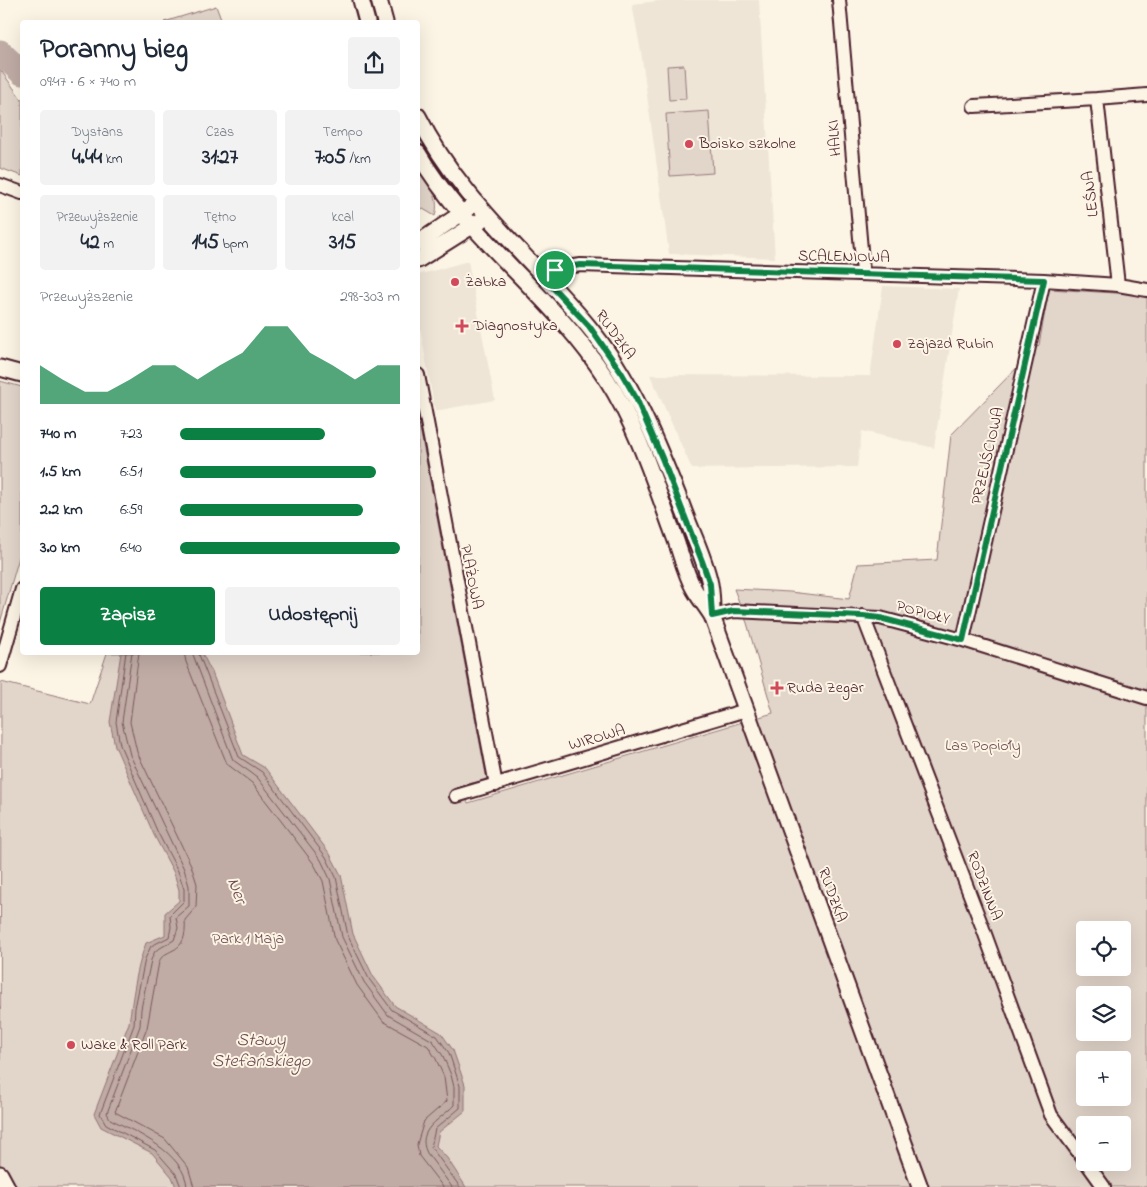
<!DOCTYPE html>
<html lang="pl">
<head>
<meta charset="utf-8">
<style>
  :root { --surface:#fff; --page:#f2f2f3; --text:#1f2937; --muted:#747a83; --accent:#0b8043 }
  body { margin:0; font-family:"Indie Flower",sans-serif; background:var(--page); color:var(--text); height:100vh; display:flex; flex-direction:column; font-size:19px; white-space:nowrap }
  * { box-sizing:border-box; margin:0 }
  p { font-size:16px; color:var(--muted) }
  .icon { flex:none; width:28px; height:28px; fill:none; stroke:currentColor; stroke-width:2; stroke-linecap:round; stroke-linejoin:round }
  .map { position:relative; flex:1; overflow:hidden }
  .panel { position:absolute; left:20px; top:20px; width:400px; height:635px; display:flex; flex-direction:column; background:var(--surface); border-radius:5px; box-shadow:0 5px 20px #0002 }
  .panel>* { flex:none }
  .buttons { position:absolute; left:1076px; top:921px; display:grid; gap:10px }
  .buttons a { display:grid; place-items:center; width:55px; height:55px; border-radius:5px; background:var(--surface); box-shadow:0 5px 20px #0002; font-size:25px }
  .pin { position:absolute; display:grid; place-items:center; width:42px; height:42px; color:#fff; margin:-21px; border:2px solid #fff; border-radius:50%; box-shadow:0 1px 5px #0007 }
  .round { display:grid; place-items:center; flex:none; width:52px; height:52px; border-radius:5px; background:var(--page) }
  .overview { display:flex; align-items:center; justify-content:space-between; height:85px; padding:0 20px }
  h1 { font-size:28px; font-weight:700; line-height:38px }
  .stats { display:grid; grid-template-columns:repeat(3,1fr); gap:8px; height:85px; padding:5px 20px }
  .stats div { display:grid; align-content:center; border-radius:5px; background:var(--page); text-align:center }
  .stats b { font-size:21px; font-weight:700 }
  .stats small { font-size:14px; font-weight:400 }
  .stats p { font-size:14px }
  .chart { height:140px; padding:10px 20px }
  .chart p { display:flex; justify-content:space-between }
  .chart svg { width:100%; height:90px; margin-top:5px; fill:var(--accent); opacity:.7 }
  .primary-button { display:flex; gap:10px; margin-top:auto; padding:10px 20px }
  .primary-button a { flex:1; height:58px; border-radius:5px; background:var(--accent); color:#fff; font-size:20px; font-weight:700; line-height:58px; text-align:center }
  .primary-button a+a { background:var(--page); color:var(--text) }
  ul { padding:0 20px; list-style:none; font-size:16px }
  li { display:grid; grid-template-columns:80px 60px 1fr; align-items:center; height:38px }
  li i { height:12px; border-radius:6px; background:var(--accent) }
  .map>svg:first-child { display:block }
  .built { fill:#eee5d7 }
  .green { fill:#e2d5ca; stroke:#967a7a; fill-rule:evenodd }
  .water { fill:#c0aca5; stroke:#917474 }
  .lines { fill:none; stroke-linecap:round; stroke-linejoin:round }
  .shore { stroke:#79575c; stroke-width:1 }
  .river { stroke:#c0aca5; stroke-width:25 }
  .minor-casing { stroke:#4a1f2b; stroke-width:16 }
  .tertiary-casing { stroke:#4a1f2b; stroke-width:19 }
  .minor { stroke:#fcf5e5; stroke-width:12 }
  .tertiary { stroke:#fcf5e5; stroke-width:15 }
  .route-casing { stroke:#fff; stroke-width:10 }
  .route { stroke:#0b8043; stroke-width:6 }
  .poi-dot { fill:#d1495b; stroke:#fcf5e5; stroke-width:2 }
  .labels { text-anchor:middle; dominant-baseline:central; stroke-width:4; stroke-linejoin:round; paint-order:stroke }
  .street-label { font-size:16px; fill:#4a1f2b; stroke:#fcf5e5 }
  .poi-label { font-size:16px; fill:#4a1f2b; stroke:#fcf5e5; text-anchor:start }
  .park-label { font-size:16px; fill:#704c53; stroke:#fcf5e5 }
  .water-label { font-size:18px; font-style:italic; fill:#6d4950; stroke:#fcf5e5 }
</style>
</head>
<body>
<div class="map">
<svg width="1147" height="1187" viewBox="0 0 1147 1187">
  <rect width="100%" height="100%" fill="#fcf5e5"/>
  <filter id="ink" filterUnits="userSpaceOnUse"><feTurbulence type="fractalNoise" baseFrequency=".02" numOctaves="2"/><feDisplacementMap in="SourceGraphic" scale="10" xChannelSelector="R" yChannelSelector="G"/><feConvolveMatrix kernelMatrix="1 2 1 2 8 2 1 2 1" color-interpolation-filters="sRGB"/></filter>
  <g filter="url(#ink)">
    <path class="built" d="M666 0H759L775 258 669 254 641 52 632 4Z
      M468 261 495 400 435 411 418 316V275Z
      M883 286 959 289 934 448 862 431 857 467 692 469 650 375 870 376Z"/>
    <path class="green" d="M216 6 222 22H164Z
      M684 65 686 99 669 100 667 66Z
      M0 69 22 100V176L0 168Z
      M709 111 713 173 670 176 666 114Z
      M418 131 454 190V192C441 176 418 153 418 131Z
      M418 167C427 182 441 196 435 216L418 206Z
      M504 246C537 280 572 314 600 353 647 418 671 499 699 574L696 575 640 432 501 248Z
      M1049 289 1132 294 1147 297V1187H11L0 1164 1 682 90 704 107 653 418 652V418L487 780 463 785 468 803 773 713 747 623 734 589 790 592 849 599 858 564 937 560 951 435 1039 345ZM1085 930H1122V968H1085ZM1085 995H1122V1032H1085ZM1085 1060H1122V1098H1085ZM1085 1125H1122V1162H1085Z
      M0 381 22 387V547L0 623Z"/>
    <path class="water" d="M15 55 22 63V81L6 60Z
      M121 653H202L213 675 243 755 265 768 330 854 341 875 353 934 373 976 395 1006 441 1033 453 1050 465 1085V1111L439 1132 436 1146 447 1158 466 1187H176L172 1177 152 1153 101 1127 94 1114 129 1023C133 997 136 969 146 943L165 935V913L179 901V890L174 873 154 835 115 746 110 722Z"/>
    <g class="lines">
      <path class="shore" d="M126 652 116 722 120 745 158 833 178 871 184 889V901L170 915 171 927 169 937 151 946 145 959 135 1008 134 1025 100 1114 106 1124 155 1150 176 1174 181 1187
        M132 652 122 722 130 755 184 869 189 886V906L176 917 178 928 174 940 155 951 151 960 141 1009 140 1026 107 1113 110 1119C136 1132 185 1153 187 1187
        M139 652 130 722 137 752 191 865 197 884 196 907 185 920C188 957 165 946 159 962L147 1028 115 1112 165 1139 188 1167 194 1187
        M184 652 186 662 227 764 252 783 314 864 323 881 335 940 357 985 383 1021 428 1046 436 1059 444 1077 447 1101 424 1121 417 1144 419 1156 443 1187
        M192 652 233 760 257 777 321 860 330 879 342 937 364 982 388 1015 433 1041 443 1056 451 1075 454 1087V1105C442 1119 415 1129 427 1153L452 1187
        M198 652 239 757 262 772 326 857 336 877 348 936 369 979 392 1010 437 1036 449 1053 460 1086V1108L435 1129 431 1147 460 1187"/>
      <path class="river" d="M0 52 22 73"/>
      <g class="minor-casing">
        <path id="minor" d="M839 0 863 272
          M974 106 1097 99
          M0 185 22 193
          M544 278 559 268 581 265 1044 280 1118 285 1147 290
          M1118 285 1097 99 1147 95
          M418 375 496 785
          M712 616 734 611 880 618 963 640 1147 698
          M863 616 982 926 1051 1115 1085 1161
          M963 640 1044 280
          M0 666 22 589
          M456 796 746 710
          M1086 1162 1104 1187"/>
      </g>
      <g class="tertiary-casing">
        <path id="tertiary" d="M361 0 367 22
          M379 0 385 22
          M418 116C459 199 530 256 588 326 632 379 657 443 682 506 691 531 705 558 710 584 712 594 712 604 712 614
          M418 153C467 238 553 295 606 378 637 426 655 484 675 538 681 554 685 572 693 587 698 597 706 606 712 616L920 1187
          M418 243 468 209
          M418 260 480 221
          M0 368 22 374
          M0 1174 7 1187"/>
      </g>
      <use href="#minor" class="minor"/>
      <use href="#tertiary" class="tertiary"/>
    </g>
  </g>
  <g class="lines" filter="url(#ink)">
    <g class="route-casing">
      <path id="route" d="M581 265 1044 280 963 640 880 618 863 616 734 611 712 616 710 584 702 561 662 458 636 398 621 372 589 326 544 278 559 268Z"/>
    </g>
    <use href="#route" class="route"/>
  </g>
  <g class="poi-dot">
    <circle cx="689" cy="144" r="5"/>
    <circle cx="455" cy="282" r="5"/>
    <path d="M459.5 318.5h5v5h5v5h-5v5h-5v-5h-5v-5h5z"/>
    <circle cx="897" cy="344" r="5"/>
    <path d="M774.5 680.5h5v5h5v5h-5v5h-5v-5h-5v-5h5z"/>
    <circle cx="71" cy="1045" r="5"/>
  </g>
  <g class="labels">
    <g class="street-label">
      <text transform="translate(835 138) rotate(-95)">HALKI</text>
      <text transform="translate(1091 194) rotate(-97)">LEŚNA</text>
      <text transform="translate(844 257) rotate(1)">SCALENIOWA</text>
      <text transform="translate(615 335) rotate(54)">RUDZKA</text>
      <text transform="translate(988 456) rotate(-77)">PRZEJŚCIOWA</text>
      <text transform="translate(471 577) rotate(79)">PLAŻOWA</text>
      <text transform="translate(923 613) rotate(15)">POPIOŁY</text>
      <text transform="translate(597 738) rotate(-16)">WIROWA</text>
      <text transform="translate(984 886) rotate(69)">RODZINNA</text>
      <text transform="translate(832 895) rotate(70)">RUDZKA</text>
    </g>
    <g class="poi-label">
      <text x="699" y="144">Boisko szkolne</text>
      <text x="465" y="282">Żabka</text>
      <text x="473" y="326">Diagnostyka</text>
      <text x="907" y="344">Zajazd Rubin</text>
      <text x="787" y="688">Ruda Zegar</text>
      <text x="81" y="1045">Wake &amp; Roll Park</text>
    </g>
    <g class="park-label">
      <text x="983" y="746">Las Popioły</text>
      <text x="248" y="939">Park 1 Maja</text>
    </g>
    <g class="water-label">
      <text transform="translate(236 891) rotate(70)">Ner</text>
      <text x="261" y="1041">Stawy<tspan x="261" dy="21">Stefańskiego</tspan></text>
    </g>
  </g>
</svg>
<div class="buttons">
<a><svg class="icon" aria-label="locate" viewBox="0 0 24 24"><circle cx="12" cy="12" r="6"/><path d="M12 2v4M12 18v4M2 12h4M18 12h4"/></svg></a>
<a><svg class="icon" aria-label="layers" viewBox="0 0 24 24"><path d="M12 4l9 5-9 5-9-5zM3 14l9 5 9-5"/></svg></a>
<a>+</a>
<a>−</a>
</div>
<div class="pin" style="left:555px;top:270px;background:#1e9e55"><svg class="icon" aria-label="arrive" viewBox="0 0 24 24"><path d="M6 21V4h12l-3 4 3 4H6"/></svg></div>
<section class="panel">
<div class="overview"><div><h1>Poranny bieg</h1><p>09:47 · 6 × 740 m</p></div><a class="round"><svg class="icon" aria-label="share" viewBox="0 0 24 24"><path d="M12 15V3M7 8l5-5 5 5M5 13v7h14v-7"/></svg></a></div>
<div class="stats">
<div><p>Dystans</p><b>4.44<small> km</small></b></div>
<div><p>Czas</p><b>31:27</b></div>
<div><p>Tempo</p><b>7:05<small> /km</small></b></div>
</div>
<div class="stats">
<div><p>Przewyższenie</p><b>42<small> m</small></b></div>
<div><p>Tętno</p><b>145<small> bpm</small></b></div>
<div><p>kcal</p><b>315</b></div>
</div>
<div class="chart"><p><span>Przewyższenie</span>298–303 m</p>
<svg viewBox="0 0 160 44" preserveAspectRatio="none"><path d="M0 44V25L10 32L20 38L30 38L40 32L50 25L60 25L70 32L80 25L90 19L100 6L110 6L120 19L130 25L140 32L150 25L160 25V44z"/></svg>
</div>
<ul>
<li><b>740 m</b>7:23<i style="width:66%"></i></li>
<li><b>1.5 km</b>6:51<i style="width:89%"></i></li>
<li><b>2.2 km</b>6:59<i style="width:83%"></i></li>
<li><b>3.0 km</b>6:40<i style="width:100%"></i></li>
</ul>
<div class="primary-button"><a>Zapisz</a><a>Udostępnij</a></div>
</section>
</div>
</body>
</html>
